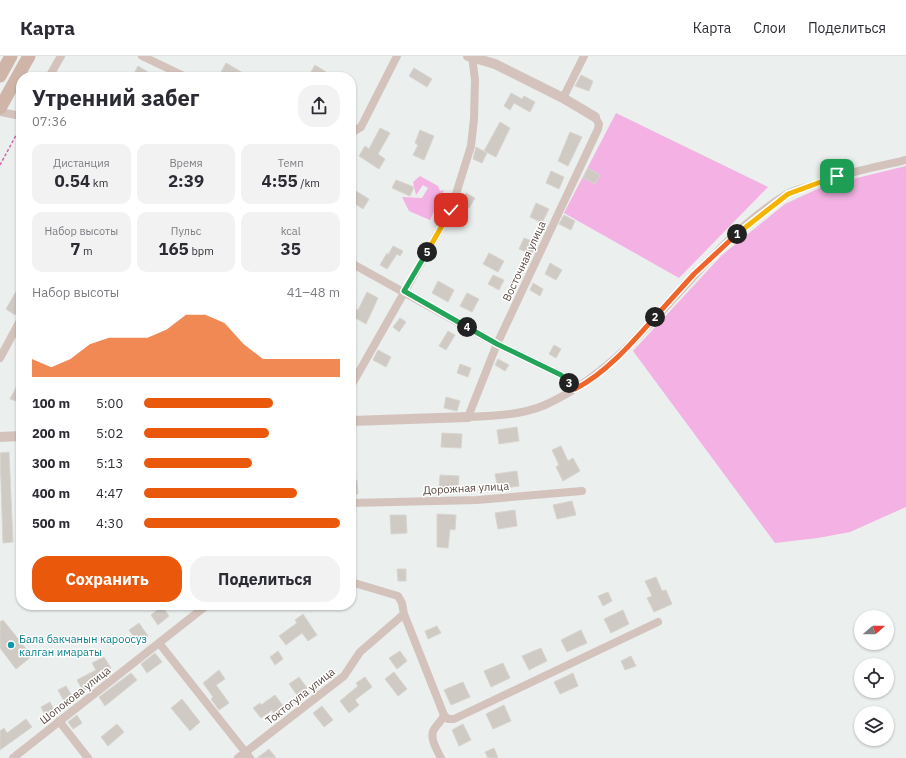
<!DOCTYPE html>
<html lang="ru">
<head>
<meta charset="utf-8">
<style>
  :root { --surface:#fff; --page:#f2f2f3; --text:#2b2b33; --muted:#7c7c81; --line:#e1e1e2; --accent:#ea580c }
  body { margin:0; font-family:"IBM Plex Sans",sans-serif; background:var(--page); color:var(--text); height:100vh; display:flex; flex-direction:column; font-size:15px; white-space:nowrap }
  * { box-sizing:border-box; margin:0 }
  p { font-size:13px; color:var(--muted) }
  .icon { flex:none; width:22px; height:22px; fill:none; stroke:currentColor; stroke-width:2; stroke-linecap:round; stroke-linejoin:round }
  .map { position:relative; flex:1; overflow:hidden }
  .drawer { position:absolute; left:16px; top:16px; width:340px; height:538px; display:flex; flex-direction:column; background:var(--surface); border-radius:16px; box-shadow:0 1px 3px #0004 }
  .drawer>* { flex:none }
  .needle { width:26px; rotate:70deg }
  .tools { position:absolute; left:854px; top:554px; display:grid; gap:8px }
  .tools a { display:grid; place-items:center; width:40px; height:40px; border-radius:50%; background:var(--surface); box-shadow:0 1px 3px #0004; font-size:20px }
  .pin { position:absolute; display:grid; place-items:center; width:34px; height:34px; color:#fff; margin:-17px; border-radius:8px; box-shadow:0 2px 6px #0006 }
  .km { position:absolute; width:20px; height:20px; margin:-10px; border-radius:50%; background:#222; color:#fff; font-size:11px; line-height:20px; text-align:center }
  .round { display:grid; place-items:center; flex:none; width:42px; height:42px; border-radius:16px; background:var(--page) }
  .summary { display:flex; align-items:center; justify-content:space-between; height:68px; padding:0 16px }
  h1 { font-size:22px; font-weight:700; line-height:30px }
  .stats { display:grid; grid-template-columns:repeat(3,1fr); gap:6px; height:68px; padding:4px 16px }
  .stats div { display:grid; align-content:center; border-radius:10px; background:var(--page); text-align:center }
  .stats b { font-size:17px; font-weight:700 }
  .stats small { font-size:11px; font-weight:400 }
  .stats p { font-size:11px }
  .chart { height:112px; padding:8px 16px }
  .chart p { display:flex; justify-content:space-between }
  .chart svg { width:100%; height:72px; margin-top:4px; fill:var(--accent); opacity:.7 }
  .primary-button { display:flex; gap:8px; margin-top:auto; padding:8px 16px }
  .primary-button a { flex:1; height:46px; border-radius:16px; background:var(--accent); color:#fff; font-size:16px; font-weight:700; line-height:46px; text-align:center }
  .primary-button a+a { background:var(--page); color:var(--text) }
  ul { padding:0 16px; list-style:none; font-size:13px }
  li { display:grid; grid-template-columns:64px 48px 1fr; align-items:center; height:30px }
  li i { height:10px; border-radius:5px; background:var(--accent) }
  header { display:flex; align-items:center; gap:24px; box-sizing:border-box; height:56px; padding:0 20px; background:var(--surface); border-bottom:1px solid var(--line) }
  header strong { font-size:19px }
  nav { display:flex; gap:22px; margin-inline-start:auto; font-size:14px }
  .map>svg:first-child { display:block }
  .green { fill:#f3b2e3 }
  .building { fill:#cfcac4; stroke:#d8d4ce }
  .lines { fill:none; stroke-linecap:round; stroke-linejoin:round }
  .path { stroke:#d467ac; stroke-width:1.5; stroke-dasharray:3 2; stroke-linecap:butt }
  .minor { stroke:#d3c3bc; stroke-width:8 }
  .tertiary { stroke:#d3c3bc; stroke-width:10 }
  .primary { stroke:#ceb5a7; stroke-width:13 }
  .split-1-casing { stroke:#fff; stroke-width:8 }
  .split-2-casing { stroke:#fff; stroke-width:8 }
  .split-3-casing { stroke:#fff; stroke-width:8 }
  .split-4-casing { stroke:#fff; stroke-width:8 }
  .split-5-casing { stroke:#fff; stroke-width:8 }
  .split-6-casing { stroke:#fff; stroke-width:8 }
  .split-1 { stroke:#f5b400; stroke-width:5 }
  .split-2 { stroke:#f0652b; stroke-width:5 }
  .split-3 { stroke:#f0652b; stroke-width:5 }
  .split-4 { stroke:#22a559; stroke-width:5 }
  .split-5 { stroke:#22a559; stroke-width:5 }
  .split-6 { stroke:#f5b400; stroke-width:5 }
  .culture-dot { fill:#0f9aa8; stroke:#fff; stroke-width:1.5 }
  .labels { text-anchor:middle; dominant-baseline:central; stroke-width:3; stroke-linejoin:round; paint-order:stroke }
  .street-label { font-size:11px; fill:#5b4a42; stroke:#fff }
  .culture-label { font-size:11px; fill:#0d838f; stroke:#fff; text-anchor:start }
</style>
</head>
<body>
<header>
<strong>Карта</strong>
<nav><a>Карта</a><a>Слои</a><a>Поделиться</a></nav>
</header>
<div class="map">
<svg width="906" height="702" viewBox="0 0 906 702">
  <rect width="100%" height="100%" fill="#ebefee"/>
  <path class="green" d="M616 57 768 131 679 222 564 157Z
    M906 110V451L850 476 818 482 775 487 633 295 722 199 785 148 824 130Z
    M420 120 438 130 440 135 444 134 430 164 409 155 402 141 422 142 428 132 423 129 416 139 413 126Z"/>
  <path class="building" d="M226 7 250 21H225L220 18Z
    M315 9 326 16 322 21H308Z
    M138 10 148 16 146 21H132Z
    M414 12 432 23 427 31 409 20Z
    M581 19 593 25 589 35 575 30Z
    M511 37 522 43 524 40 535 46 530 56 514 47 510 54 504 50Z
    M500 66 510 72 496 101 484 95Z
    M380 72 390 77 378 98 385 103 379 113 359 100 365 90 369 93Z
    M420 74 434 80 424 104 413 99 418 89 415 87Z
    M570 76 582 81 568 110 558 105Z
    M476 91 487 97 482 107 473 103Z
    M588 112 600 119 595 128 583 122Z
    M551 115 564 121 559 133 546 127Z
    M396 124 414 131 410 140 392 132Z
    M351 132 369 143 363 153 351 145Z
    M466 137 475 142 469 152 460 147Z
    M536 147 549 153 542 167 530 161Z
    M564 159 575 165 571 174 559 168Z
    M524 182 537 187 532 198 519 193Z
    M393 190 403 195 400 200 397 198 387 213 380 209 387 197 388 199Z
    M489 197 504 205 498 216 483 208Z
    M550 207 562 214 556 224 545 218Z
    M493 219 504 224 499 234 488 228Z
    M438 225 454 234 448 246 432 237Z
    M21 227V249L15 259 6 253Z
    M533 227 543 233 540 240 530 234Z
    M367 236 378 242 366 268 352 260 356 253 358 254Z
    M467 237 479 243 472 256 460 250Z
    M400 262 406 266 399 276 393 271Z
    M448 275 455 279 446 294 439 290Z
    M554 289 561 293 556 302 549 298Z
    M378 294 391 301 386 311 373 304Z
    M498 303 509 309 505 315 495 309Z
    M460 308 471 312 468 321 457 317Z
    M21 322V335L16 345 10 343Z
    M446 341 460 345 457 355 444 352Z
    M517 371 519 385 499 388 497 374Z
    M442 377 462 378 461 392 441 391Z
    M561 390 568 405 573 402 580 415 563 425 556 411 559 409 552 394Z
    M9 396 13 486 3 487 0 397Z
    M517 415 519 430 498 433 495 418Z
    M440 419 459 420 458 435 439 434Z
    M351 424H357L358 438H351Z
    M572 445 576 459 557 463 553 449Z
    M515 454 517 470 498 473 495 457Z
    M437 458 456 459 455 474 450 473 448 492 437 491Z
    M390 459H406L407 477 391 478Z
    M397 513H406V525H398Z
    M656 521 662 535 666 534 672 548 654 556 647 542 652 540 645 525Z
    M608 536 612 545 603 550 598 540Z
    M162 550 169 560 158 569 151 559Z
    M623 554 629 568 611 577 604 563Z
    M303 558 317 579 308 585 302 577 286 589 279 580 297 567 295 564Z
    M3 564 32 600 16 613 0 592V566Z
    M139 567 148 580 138 587 129 574Z
    M437 570 441 577 428 583 425 575Z
    M581 574 587 587 567 596 561 584Z
    M541 592 547 605 529 614 522 600Z
    M278 595 283 603 275 609 270 601Z
    M400 595 407 605 397 613 389 602Z
    M155 597 162 606 147 617 141 608Z
    M631 600 636 610 625 614 621 605Z
    M104 601 111 612 91 623 94 629 83 635 77 624 96 614 92 607Z
    M503 607 510 622 491 631 484 615Z
    M219 614 225 623 216 629 229 647 219 654 211 643 213 641 203 627Z
    M394 616 407 633 398 640 385 623Z
    M131 617 137 624 105 650 99 641Z
    M573 617 578 630 560 638 554 626Z
    M299 621 307 632 297 639 289 628Z
    M365 621 372 631 355 644 359 649 349 657 340 645 358 630 356 627Z
    M463 626 470 641 451 649 444 634Z
    M66 630 73 642 65 647 58 634Z
    M275 639 284 651 274 658 272 654 261 662 253 652 260 647 261 649Z
    M182 643 200 666 190 675 171 652Z
    M50 646 55 656 46 661 41 651Z
    M504 649 511 665 493 673 486 658Z
    M322 650 333 664 324 671 313 657Z
    M77 659 82 667 73 673 68 666Z
    M26 663 32 671 0 694V675L4 672 7 677Z
    M117 668 124 676 108 690 101 681Z
    M463 668 471 684 459 690 452 674Z
    M494 692 498 702H488L485 696Z
    M269 693 276 702H257Z"/>
  <g class="lines">
    <path class="path" d="M0 109 21 70"/>
    <path class="minor" d="M142 0 186 21
      M49 21 61 0
      M563 42 584 0
      M0 56 21 60
      M595 61 599 68 598 73 497 288 468 361C493 360 522 359 545 349 644 305 695 194 787 138 794 134 803 132 810 130 841 118 874 111 906 104
      M351 77 361 71 397 0
      M351 207 497 288 561 319 575 333
      M0 302 21 263
      M351 330 451 154 471 90 474 63 475 24 472 0
      M351 447 477 444 582 435
      M351 526 398 540 402 547 404 558 444 659 448 663H454L658 566
      M159 587 250 702
      M59 665 88 702
      M13 702 207 549
      M238 702 344 620 360 596 404 558
      M441 702C437 694 428 680 435 672 438 667 442 665 444 659"/>
    <path class="tertiary" d="M468 0 495 8 563 42 595 61
      M351 365 468 361
      M0 381 21 380"/>
    <path class="primary" d="M0 20 11 0
      M0 52 29 0"/>
  </g>
  <g class="lines">
    <g class="split-1-casing">
      <path id="split-1" d="M737 178 788 138 837 120"/>
    </g>
    <g class="split-2-casing">
      <path id="split-2" d="M655 261 694 218 737 178"/>
    </g>
    <g class="split-3-casing">
      <path id="split-3" d="M569 327 575 333C606 317 632 287 655 261"/>
    </g>
    <g class="split-4-casing">
      <path id="split-4" d="M467 271 497 288 561 319 569 327"/>
    </g>
    <g class="split-5-casing">
      <path id="split-5" d="M427 196 404 235 467 271"/>
    </g>
    <g class="split-6-casing">
      <path id="split-6" d="M427 196 451 154"/>
    </g>
    <use href="#split-1" class="split-1"/>
    <use href="#split-2" class="split-2"/>
    <use href="#split-3" class="split-3"/>
    <use href="#split-4" class="split-4"/>
    <use href="#split-5" class="split-5"/>
    <use href="#split-6" class="split-6"/>
  </g>
  <circle class="culture-dot" cx="11" cy="589" r="4"/>
  <g class="labels">
    <g class="street-label">
      <text transform="translate(524 205) rotate(-65)">Восточная улица</text>
      <text transform="translate(466 432) rotate(-3)">Дорожная улица</text>
      <text transform="translate(75 639) rotate(-38)">Шопокова улица</text>
      <text transform="translate(300 640) rotate(-38)">Токтогула улица</text>
    </g>
    <g class="culture-label">
      <text x="19" y="583">Бала бакчанын кароосуз<tspan x="19" dy="13">калган имараты</tspan></text>
    </g>
  </g>
</svg>
<div class="tools">
<a><svg class="needle" viewBox="-14 -14 28 28"><path d="M0-13l5 13h-10z" fill="#e53935"/><path d="M0 13l5-13h-10z" fill="#7c7c81"/></svg></a>
<a><svg class="icon" aria-label="locate" viewBox="0 0 24 24"><circle cx="12" cy="12" r="6"/><path d="M12 2v4M12 18v4M2 12h4M18 12h4"/></svg></a>
<a><svg class="icon" aria-label="layers" viewBox="0 0 24 24"><path d="M12 4l9 5-9 5-9-5zM3 14l9 5 9-5"/></svg></a>
</div>
<div class="pin" style="left:837px;top:120px;background:#1e9e55"><svg class="icon" aria-label="arrive" viewBox="0 0 24 24"><path d="M6 21V4h12l-3 4 3 4H6"/></svg></div>
<div class="pin" style="left:451px;top:154px;background:#d93025"><svg class="icon" aria-label="check" viewBox="0 0 24 24"><path d="M5 12l5 5 9-10"/></svg></div>
<b class="km" style="left:737px;top:178px">1</b>
<b class="km" style="left:655px;top:261px">2</b>
<b class="km" style="left:569px;top:327px">3</b>
<b class="km" style="left:467px;top:271px">4</b>
<b class="km" style="left:427px;top:196px">5</b>
<section class="drawer">
<div class="summary"><div><h1>Утренний забег</h1><p>07:36</p></div><a class="round"><svg class="icon" aria-label="share" viewBox="0 0 24 24"><path d="M12 15V3M7 8l5-5 5 5M5 13v7h14v-7"/></svg></a></div>
<div class="stats">
<div><p>Дистанция</p><b>0.54<small> km</small></b></div>
<div><p>Время</p><b>2:39</b></div>
<div><p>Темп</p><b>4:55<small> /km</small></b></div>
</div>
<div class="stats">
<div><p>Набор высоты</p><b>7<small> m</small></b></div>
<div><p>Пульс</p><b>165<small> bpm</small></b></div>
<div><p>kcal</p><b>35</b></div>
</div>
<div class="chart"><p><span>Набор высоты</span>41–48 m</p>
<svg viewBox="0 0 160 44" preserveAspectRatio="none"><path d="M0 44V33L10 38L20 33L30 24L40 20L50 20L60 20L70 15L80 6L90 6L100 11L110 24L120 33L130 33L140 33L150 33L160 33V44z"/></svg>
</div>
<ul>
<li><b>100 m</b>5:00<i style="width:66%"></i></li>
<li><b>200 m</b>5:02<i style="width:64%"></i></li>
<li><b>300 m</b>5:13<i style="width:55%"></i></li>
<li><b>400 m</b>4:47<i style="width:78%"></i></li>
<li><b>500 m</b>4:30<i style="width:100%"></i></li>
</ul>
<div class="primary-button"><a>Сохранить</a><a>Поделиться</a></div>
</section>
</div>
</body>
</html>
